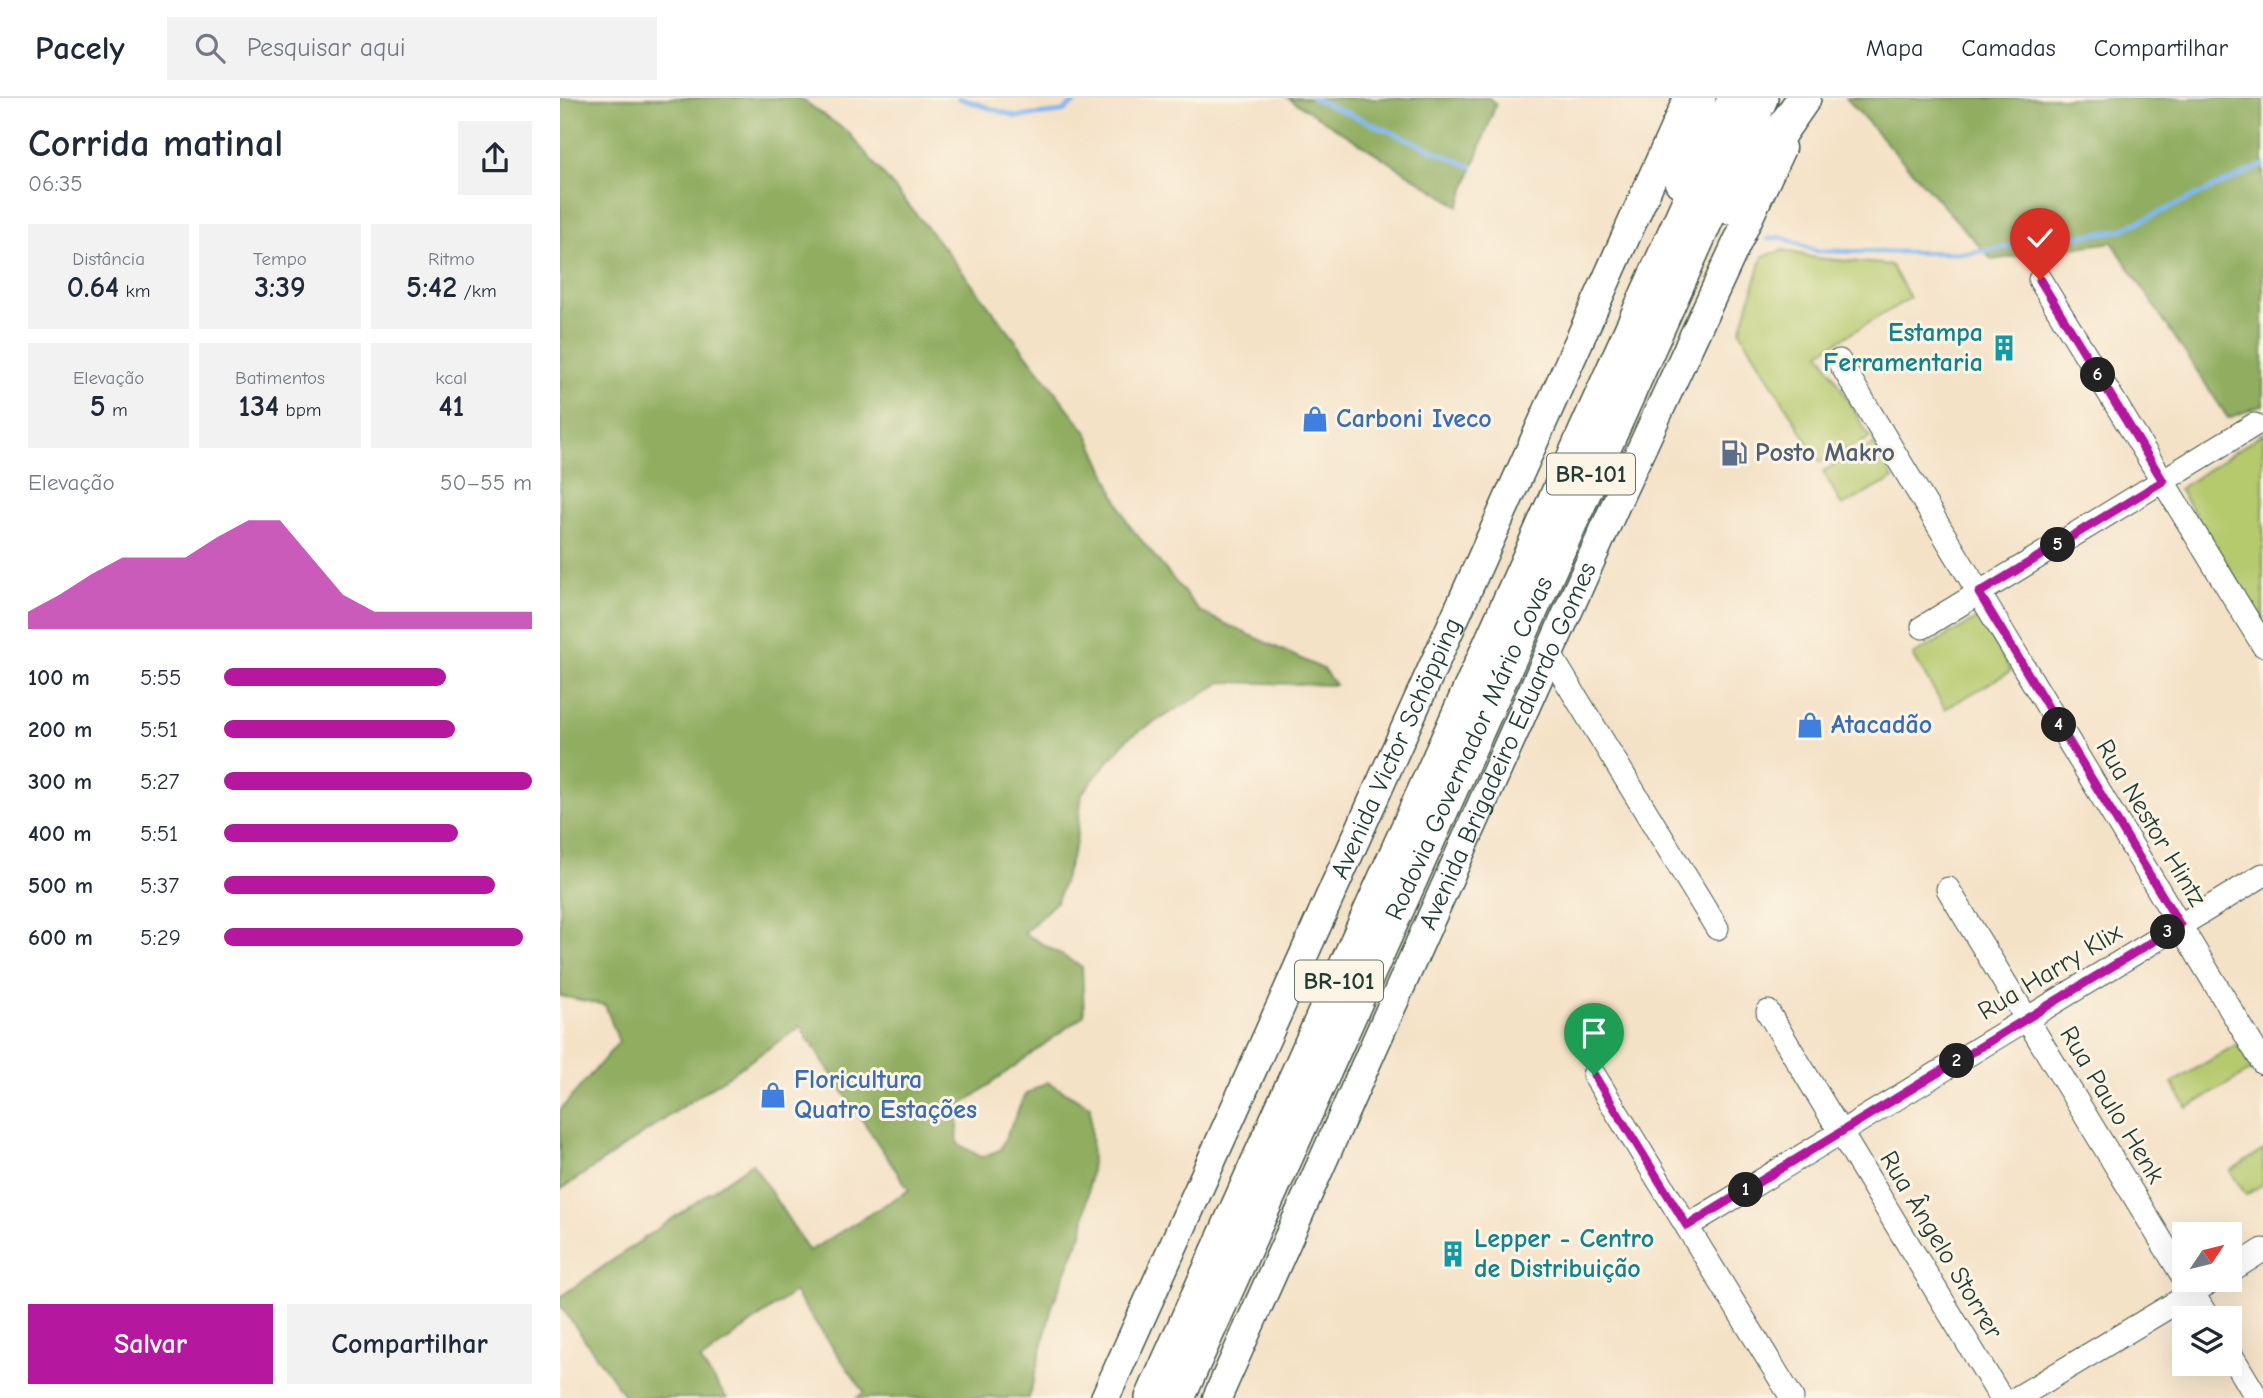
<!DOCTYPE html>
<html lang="pt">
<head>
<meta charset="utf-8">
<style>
  :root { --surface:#fff; --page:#f2f2f3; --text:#1f2937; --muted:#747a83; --line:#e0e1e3; --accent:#b5179e }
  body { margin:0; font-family:"Comic Neue",sans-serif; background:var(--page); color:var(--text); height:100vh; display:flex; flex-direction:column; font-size:26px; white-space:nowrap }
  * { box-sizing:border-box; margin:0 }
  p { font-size:23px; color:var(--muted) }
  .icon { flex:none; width:38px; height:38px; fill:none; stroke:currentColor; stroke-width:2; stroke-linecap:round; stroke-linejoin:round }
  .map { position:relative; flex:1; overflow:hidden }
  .side { display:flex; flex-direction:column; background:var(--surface); width:560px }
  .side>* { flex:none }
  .needle { width:46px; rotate:55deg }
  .fabs { position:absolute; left:1612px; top:1124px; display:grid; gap:14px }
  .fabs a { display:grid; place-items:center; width:70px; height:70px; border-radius:0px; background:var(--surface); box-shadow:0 7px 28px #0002; font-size:35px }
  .pin { position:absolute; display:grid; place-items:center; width:60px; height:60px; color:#fff; margin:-72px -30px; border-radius:50% 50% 50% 0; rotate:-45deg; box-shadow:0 0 7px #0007 }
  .pin .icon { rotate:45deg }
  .km { position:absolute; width:35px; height:35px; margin:-18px; border-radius:50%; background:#222; color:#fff; font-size:19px; line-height:35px; text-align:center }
  .round { display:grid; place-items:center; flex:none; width:74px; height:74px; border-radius:0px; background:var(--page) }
  .summary { display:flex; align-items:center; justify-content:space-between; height:119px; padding:0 28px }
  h1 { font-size:38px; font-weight:700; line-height:52px }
  .metrics { display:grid; grid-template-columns:repeat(3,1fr); gap:10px; height:119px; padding:7px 28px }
  .metrics div { display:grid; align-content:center; border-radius:0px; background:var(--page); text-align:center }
  .metrics b { font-size:30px; font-weight:700 }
  .metrics small { font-size:19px; font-weight:400 }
  .metrics p { font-size:19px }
  .chart { height:196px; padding:14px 28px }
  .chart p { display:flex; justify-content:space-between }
  .chart svg { width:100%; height:126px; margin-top:7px; fill:var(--accent); opacity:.7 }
  .button { display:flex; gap:14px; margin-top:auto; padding:14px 28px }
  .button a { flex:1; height:80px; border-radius:0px; background:var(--accent); color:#fff; font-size:28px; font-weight:700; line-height:80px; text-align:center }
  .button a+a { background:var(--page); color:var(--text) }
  ul { padding:0 28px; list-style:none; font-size:23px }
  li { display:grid; grid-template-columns:112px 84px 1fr; align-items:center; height:52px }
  li i { height:18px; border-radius:9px; background:var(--accent) }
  header { display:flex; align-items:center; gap:42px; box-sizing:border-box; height:98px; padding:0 35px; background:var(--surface); border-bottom:2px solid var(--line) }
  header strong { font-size:33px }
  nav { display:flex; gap:38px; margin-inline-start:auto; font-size:24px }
  .search { width:490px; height:63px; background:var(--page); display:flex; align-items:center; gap:18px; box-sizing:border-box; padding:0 24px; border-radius:0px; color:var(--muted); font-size:26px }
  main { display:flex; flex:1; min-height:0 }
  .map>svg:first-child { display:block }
  .green { fill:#b5c96d; stroke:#6a8350; stroke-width:2 }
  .forest { fill:#90ad60; stroke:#58754a; stroke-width:2 }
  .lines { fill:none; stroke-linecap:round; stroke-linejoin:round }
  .stream { stroke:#81b8f1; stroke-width:5 }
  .minor-casing { stroke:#3f564a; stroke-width:25 }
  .major-casing { stroke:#3f564a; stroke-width:31 }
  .highway-casing { stroke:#3f564a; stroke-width:36 }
  .minor { stroke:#fff; stroke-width:23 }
  .major { stroke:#fff; stroke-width:28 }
  .highway { stroke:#fff; stroke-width:33 }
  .route-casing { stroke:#fff; stroke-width:14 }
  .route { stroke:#b5179e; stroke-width:9 }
  .labels { text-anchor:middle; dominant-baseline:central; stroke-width:6; stroke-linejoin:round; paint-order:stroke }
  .shield { fill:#fcf5e5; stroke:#617469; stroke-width:2 }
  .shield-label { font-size:24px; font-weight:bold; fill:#1f3d34 }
  .culture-label { font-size:26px; font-weight:bold; fill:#0d838f; stroke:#fcf5e5; text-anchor:end }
  .shop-label { font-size:26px; font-weight:bold; fill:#366cbe; stroke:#fcf5e5; text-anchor:start }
  .service-label { font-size:26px; font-weight:bold; fill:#4e5e75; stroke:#fcf5e5; text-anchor:start }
  .street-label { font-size:26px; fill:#1f3d34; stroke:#fcf5e5 }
</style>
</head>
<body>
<header>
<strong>Pacely</strong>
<div class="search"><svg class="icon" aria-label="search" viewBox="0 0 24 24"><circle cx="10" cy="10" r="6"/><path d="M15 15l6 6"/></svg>Pesquisar aqui</div>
<nav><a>Mapa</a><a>Camadas</a><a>Compartilhar</a></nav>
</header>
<main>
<section class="side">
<div class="summary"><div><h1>Corrida matinal</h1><p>06:35</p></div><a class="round"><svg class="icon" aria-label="share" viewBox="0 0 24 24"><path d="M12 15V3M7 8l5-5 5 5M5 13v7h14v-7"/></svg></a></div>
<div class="metrics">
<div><p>Distância</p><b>0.64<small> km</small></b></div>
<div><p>Tempo</p><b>3:39</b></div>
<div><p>Ritmo</p><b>5:42<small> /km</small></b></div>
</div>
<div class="metrics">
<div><p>Elevação</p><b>5<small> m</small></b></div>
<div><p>Batimentos</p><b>134<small> bpm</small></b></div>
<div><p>kcal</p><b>41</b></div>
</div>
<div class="chart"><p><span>Elevação</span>50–55 m</p>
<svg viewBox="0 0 160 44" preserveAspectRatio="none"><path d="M0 44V38L10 32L20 25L30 19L40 19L50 19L60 12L70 6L80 6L90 19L100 32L110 38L120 38L130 38L140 38L150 38L160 38V44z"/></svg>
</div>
<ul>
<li><b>100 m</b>5:55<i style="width:72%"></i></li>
<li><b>200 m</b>5:51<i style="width:75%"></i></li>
<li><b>300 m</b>5:27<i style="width:100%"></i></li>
<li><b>400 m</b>5:51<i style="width:76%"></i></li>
<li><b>500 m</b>5:37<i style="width:88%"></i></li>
<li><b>600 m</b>5:29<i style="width:97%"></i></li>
</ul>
<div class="button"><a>Salvar</a><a>Compartilhar</a></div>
</section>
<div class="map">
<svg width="1703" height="1300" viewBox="0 0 1703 1300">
  <rect width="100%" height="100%" fill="#fcf5e5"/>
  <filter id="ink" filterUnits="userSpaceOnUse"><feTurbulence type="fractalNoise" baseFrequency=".0143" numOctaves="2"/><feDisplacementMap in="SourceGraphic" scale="14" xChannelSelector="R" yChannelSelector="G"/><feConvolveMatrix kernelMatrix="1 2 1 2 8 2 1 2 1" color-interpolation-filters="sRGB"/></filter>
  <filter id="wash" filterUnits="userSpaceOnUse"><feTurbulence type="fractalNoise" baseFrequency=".00686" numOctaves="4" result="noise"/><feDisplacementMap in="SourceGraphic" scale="28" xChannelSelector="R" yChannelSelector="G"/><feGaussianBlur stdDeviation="1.57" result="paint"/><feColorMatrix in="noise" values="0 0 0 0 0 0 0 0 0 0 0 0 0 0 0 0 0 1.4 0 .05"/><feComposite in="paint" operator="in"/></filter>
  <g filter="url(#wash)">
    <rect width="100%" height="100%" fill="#f4e2c7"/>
    <path class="green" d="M1224 152 1255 160 1331 167 1350 200 1260 254 1310 340 1260 364 1180 233 1203 158Z
      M1703 335V523L1619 391Z
      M1314 346 1333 381 1282 408 1263 373Z
      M1420 519 1451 573 1385 611 1353 557Z
      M1677 946 1693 971 1627 1010 1612 985Z
      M1703 1052V1086L1686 1097 1670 1073Z"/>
    <path class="forest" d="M0 0H240L289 35 384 150 528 336 568 426 640 514 763 571 775 587 662 584 568 640 522 695 516 745 497 803 464 835 522 869 524 917 399 1009 397 1045 421 1059 440 1052 465 997 487 984 530 1008 532 1064 523 1133 493 1205 469 1300H297L304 1294 234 1194 140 1263 167 1300H66L0 1207V1199L192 1065 249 1153 349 1092 240 929 0 1092V1012L59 944 45 907 0 898Z
      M728 0H929L936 6 899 108Z
      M1286 0H1703V307L1668 320 1552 144 1432 162Z"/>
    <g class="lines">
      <path class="stream" d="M399 0 457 19 502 14 520 0
        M753 0 912 69
        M1208 141 1221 139 1256 153 1407 155 1561 132 1703 67"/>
    </g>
  </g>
  <g filter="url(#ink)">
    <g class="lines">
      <g class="minor-casing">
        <path id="minor" d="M1480 182 1703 547
          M1279 263 1703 965
          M1363 529 1694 327
          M989 555 1157 830
          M1388 791 1624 1180
          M1208 914 1441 1300
          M1034 977 1232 1300
          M1127 1128 1703 777
          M1670 1173 1703 1152
          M1626 1184 1648 1220
          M1670 1255 1697 1300
          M1457 1300 1655 1181"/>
      </g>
      <g class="major-casing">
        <g id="major">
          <path id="s1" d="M545 1300 1128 0"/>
          <path id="s2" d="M657 1300 1059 399 1221 50"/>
        </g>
      </g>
      <g class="highway-casing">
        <g id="highway">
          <path d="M1121 83 1139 0"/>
          <path d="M1168 109 1244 0"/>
          <path d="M592 1300 1175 0"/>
          <path id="s3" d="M618 1300 1201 0"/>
        </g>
      </g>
      <use href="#minor" class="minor"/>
      <use href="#major" class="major"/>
      <use href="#highway" class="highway"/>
    </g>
  </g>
  <g class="lines" filter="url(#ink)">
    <g class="route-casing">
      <path id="route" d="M1034 977 1127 1128 1620 827 1419 495 1603 383 1480 182"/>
    </g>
    <use href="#route" class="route"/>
  </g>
  <defs>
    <g id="building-bare" transform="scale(2.1)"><path d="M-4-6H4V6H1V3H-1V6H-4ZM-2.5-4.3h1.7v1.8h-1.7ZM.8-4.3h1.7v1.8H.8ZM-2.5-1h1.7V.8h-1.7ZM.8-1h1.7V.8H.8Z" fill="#0f9aa8" stroke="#fcf5e5" stroke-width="2.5" paint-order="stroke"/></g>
    <g id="shop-bare" transform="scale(2.1)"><path d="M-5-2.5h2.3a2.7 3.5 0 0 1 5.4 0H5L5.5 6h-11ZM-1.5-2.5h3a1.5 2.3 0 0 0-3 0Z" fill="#3f7fe0" stroke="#fcf5e5" stroke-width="2.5" paint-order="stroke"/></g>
    <g id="fuel-bare" transform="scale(2.1)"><path d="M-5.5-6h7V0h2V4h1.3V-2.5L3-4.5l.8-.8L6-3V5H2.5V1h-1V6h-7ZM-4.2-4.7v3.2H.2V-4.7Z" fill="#5c6f8a" stroke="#fcf5e5" stroke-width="2.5" paint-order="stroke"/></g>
  </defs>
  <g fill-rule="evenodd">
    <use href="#building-bare" x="1444" y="250"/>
    <use href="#shop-bare" x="755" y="321"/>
    <use href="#fuel-bare" x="1174" y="355"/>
    <use href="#shop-bare" x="1250" y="627"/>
    <use href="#shop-bare" x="213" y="997"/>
    <use href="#building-bare" x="893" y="1156"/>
  </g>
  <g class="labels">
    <g class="shield">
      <rect x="987" y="355.5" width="88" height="41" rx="5"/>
      <rect x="735" y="862.5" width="88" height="41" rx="5"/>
    </g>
    <g class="shield-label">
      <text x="1031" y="376">BR-101</text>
      <text x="779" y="883">BR-101</text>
    </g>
    <g class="culture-label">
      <text x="1423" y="235">Estampa<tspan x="1423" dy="30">Ferramentaria</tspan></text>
      <text x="914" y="1141" text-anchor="start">Lepper - Centro<tspan x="914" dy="30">de Distribuição</tspan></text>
    </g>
    <g class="shop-label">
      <text x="776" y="321">Carboni Iveco</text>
      <text x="1271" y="627">Atacadão</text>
      <text x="234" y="982">Floricultura<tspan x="234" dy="30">Quatro Estações</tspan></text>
    </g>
    <g class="service-label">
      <text x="1195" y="355">Posto Makro</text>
    </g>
    <g class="street-label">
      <text stroke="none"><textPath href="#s2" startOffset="714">Avenida Brigadeiro Eduardo Gomes</textPath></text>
      <text stroke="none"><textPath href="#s1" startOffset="712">Avenida Victor Schöpping</textPath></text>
      <text stroke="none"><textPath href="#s3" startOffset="712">Rodovia Governador Mário Covas</textPath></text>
      <text transform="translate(1591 725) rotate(59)">Rua Nestor Hintz</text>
      <text transform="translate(1490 874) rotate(-31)">Rua Harry Klix</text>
      <text transform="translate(1552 1007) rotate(59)">Rua Paulo Henk</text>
      <text transform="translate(1381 1147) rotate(59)">Rua Ângelo Storrer</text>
    </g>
  </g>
</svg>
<div class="fabs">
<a><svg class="needle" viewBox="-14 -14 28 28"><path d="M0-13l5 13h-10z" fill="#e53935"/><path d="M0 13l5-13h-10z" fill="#747a83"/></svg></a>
<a><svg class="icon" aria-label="layers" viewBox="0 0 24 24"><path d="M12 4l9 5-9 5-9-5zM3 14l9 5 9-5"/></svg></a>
</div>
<div class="pin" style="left:1034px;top:977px;background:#1e9e55"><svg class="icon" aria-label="arrive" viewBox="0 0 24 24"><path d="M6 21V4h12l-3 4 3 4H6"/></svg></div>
<div class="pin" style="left:1480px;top:182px;background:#d93025"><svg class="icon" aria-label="check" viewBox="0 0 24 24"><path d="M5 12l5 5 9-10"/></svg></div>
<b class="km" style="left:1186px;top:1092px">1</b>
<b class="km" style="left:1397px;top:963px">2</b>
<b class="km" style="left:1608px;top:834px">3</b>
<b class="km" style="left:1499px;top:627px">4</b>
<b class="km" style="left:1498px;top:447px">5</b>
<b class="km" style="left:1538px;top:277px">6</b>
</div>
</main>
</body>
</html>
